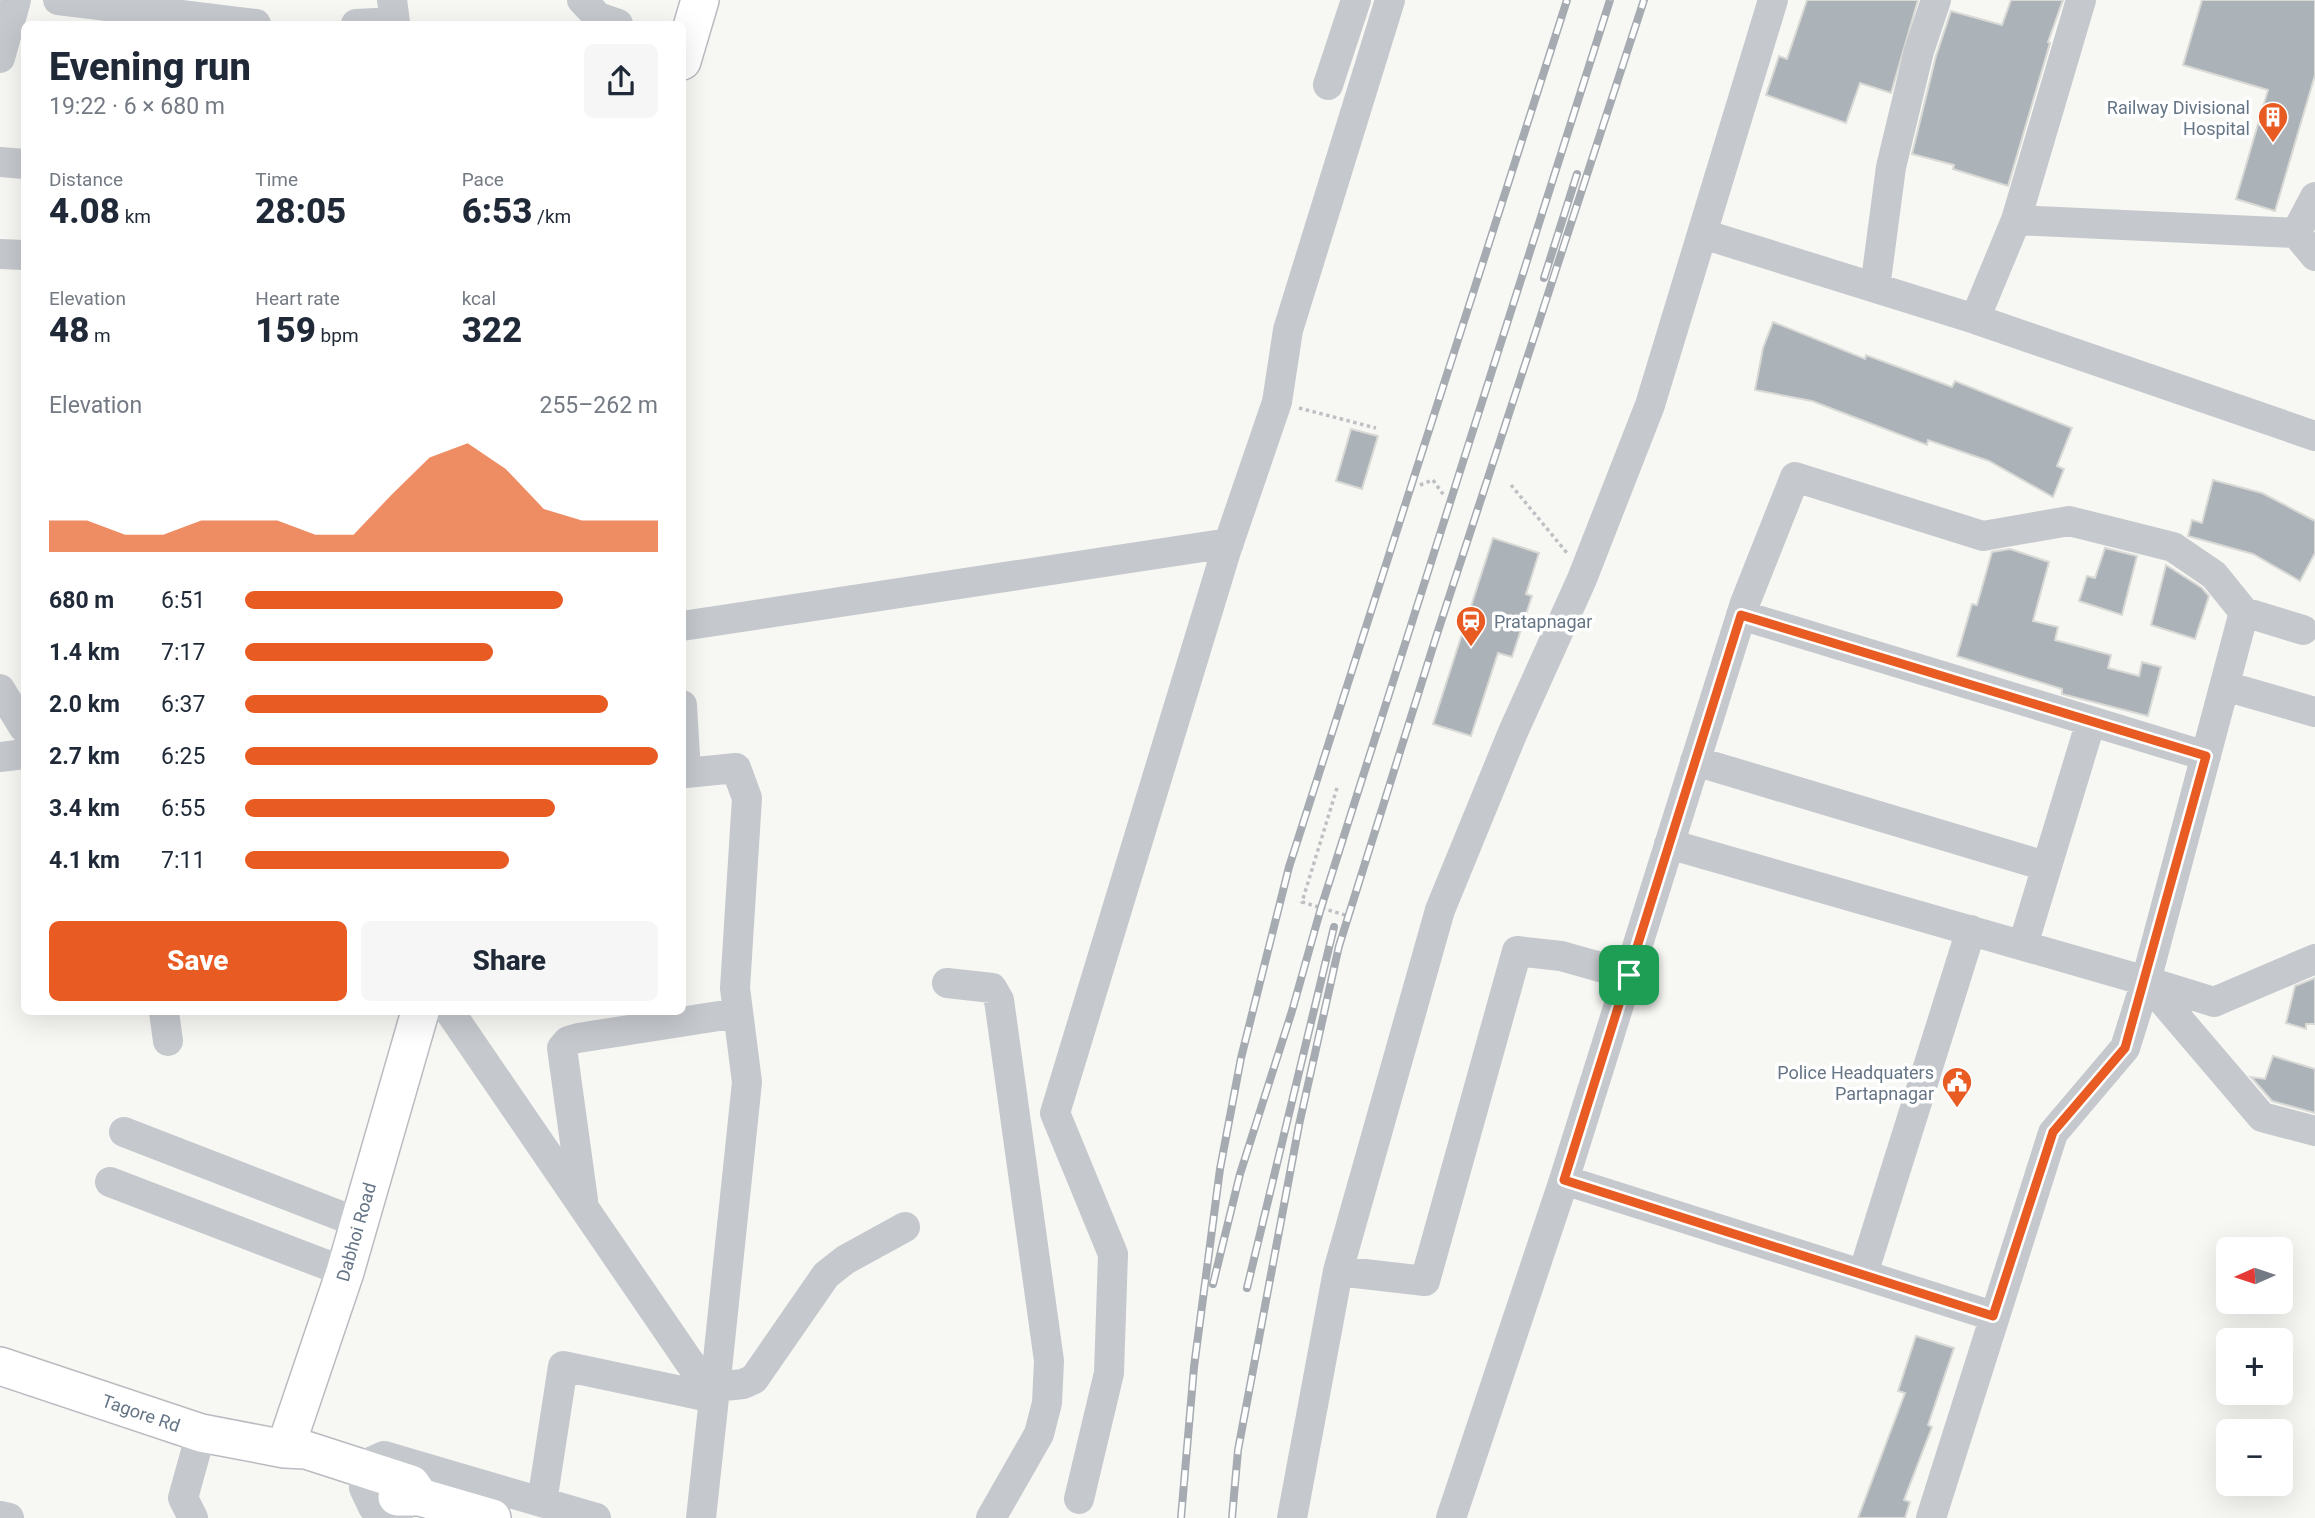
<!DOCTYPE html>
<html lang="en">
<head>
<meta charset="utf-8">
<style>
  :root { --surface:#fff; --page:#f6f6f7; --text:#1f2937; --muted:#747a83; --accent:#e85c23 }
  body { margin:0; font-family:Roboto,sans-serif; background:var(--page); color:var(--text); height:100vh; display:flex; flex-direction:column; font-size:26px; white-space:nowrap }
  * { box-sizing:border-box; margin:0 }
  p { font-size:23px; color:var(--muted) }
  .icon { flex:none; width:38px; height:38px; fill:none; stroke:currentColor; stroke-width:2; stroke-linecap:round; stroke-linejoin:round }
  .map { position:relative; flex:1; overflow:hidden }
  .sheet { position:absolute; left:21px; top:21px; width:665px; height:994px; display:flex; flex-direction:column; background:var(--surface); border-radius:10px; box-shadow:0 7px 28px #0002 }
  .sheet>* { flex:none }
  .needle { width:46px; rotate:267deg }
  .buttons { position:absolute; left:2216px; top:1237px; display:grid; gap:14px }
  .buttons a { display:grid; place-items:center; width:77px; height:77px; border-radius:10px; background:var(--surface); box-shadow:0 7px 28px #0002; font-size:35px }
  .pin { position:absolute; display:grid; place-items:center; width:60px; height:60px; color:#fff; margin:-30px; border-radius:14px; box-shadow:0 4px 10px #0006 }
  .round { display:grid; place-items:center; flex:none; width:74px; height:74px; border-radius:10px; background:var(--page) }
  .summary { display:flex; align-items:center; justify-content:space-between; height:119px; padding:0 28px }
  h1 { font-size:38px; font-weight:800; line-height:52px }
  .metrics { display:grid; grid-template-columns:repeat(3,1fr); gap:10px; height:119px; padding:7px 28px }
  .metrics div { display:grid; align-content:center }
  .metrics b { font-size:35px; font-weight:800 }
  .metrics small { font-size:19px; font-weight:400 }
  .metrics p { font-size:19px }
  .chart { height:196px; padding:14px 28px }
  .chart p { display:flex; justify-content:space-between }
  .chart svg { width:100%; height:126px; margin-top:7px; fill:var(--accent); opacity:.7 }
  .button { display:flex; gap:14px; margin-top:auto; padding:14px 28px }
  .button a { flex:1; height:80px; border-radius:10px; background:var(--accent); color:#fff; font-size:28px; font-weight:800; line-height:80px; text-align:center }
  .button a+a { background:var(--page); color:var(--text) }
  ul { padding:0 28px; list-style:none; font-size:23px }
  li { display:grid; grid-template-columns:112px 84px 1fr; align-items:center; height:52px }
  li i { height:18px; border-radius:9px; background:var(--accent) }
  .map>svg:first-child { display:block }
  .building { fill:#abb3b9; stroke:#d9d9d6; stroke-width:2 }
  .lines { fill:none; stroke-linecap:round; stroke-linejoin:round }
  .major-casing { stroke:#b8bcc0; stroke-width:40 }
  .path { stroke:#bec1c3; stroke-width:3.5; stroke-dasharray:3.5 3.5; stroke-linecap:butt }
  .minor { stroke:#c5c8cc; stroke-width:30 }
  .major { stroke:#fff; stroke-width:37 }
  .rail-casing { stroke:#a5abb1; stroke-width:8 }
  .rail { stroke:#fff; stroke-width:5; stroke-dasharray:16; stroke-linecap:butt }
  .route-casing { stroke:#fff; stroke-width:14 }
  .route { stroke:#e85c23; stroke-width:9 }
  .labels { text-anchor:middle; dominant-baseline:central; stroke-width:7; stroke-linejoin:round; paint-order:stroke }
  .poi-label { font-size:18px; fill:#657586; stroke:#fff; text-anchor:end }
  .street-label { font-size:18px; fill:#657586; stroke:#fff }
</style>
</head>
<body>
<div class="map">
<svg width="2315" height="1518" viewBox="0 0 2315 1518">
  <rect width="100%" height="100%" fill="#f7f7f4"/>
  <path class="building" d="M1807 0H1918L1891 93 1860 83 1846 123 1766 95 1779 56 1787 59Z
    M2011 0H2063L2048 42 2050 43 2008 186 1953 169 1954 165 1912 154 1936 56 1951 11 2002 25Z
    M2202 0H2315V75L2275 211 2236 199 2268 90 2183 65Z
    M1773 322 1865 359 1866 355 1952 387 1955 381 2072 428 2057 466 2064 469 2053 497 1989 461 1928 440 1927 445 1812 401 1755 390 1763 348Z
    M1351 429 1378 436 1362 489 1336 481Z
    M2213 480 2262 493 2315 521V553L2300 581 2253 554 2188 536 2192 520 2202 523Z
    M1493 538 1539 553 1526 594 1532 596 1512 657 1498 653 1471 736 1433 724Z
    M2105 548 2137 556 2122 615 2079 601 2087 576 2095 578Z
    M2010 549 2049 562 2033 621 2058 627 2055 640 2111 655 2108 668 2139 676 2142 662 2161 667 2148 716 2062 694V689L1957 656 1972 604 1977 605 1992 552Z
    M2166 565 2202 588 2209 596 2195 639 2151 625Z
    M2315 978V1024H2306V1029L2286 1023 2295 986Z
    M2273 1056 2315 1069V1113L2272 1101 2251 1077 2265 1079Z
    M1916 1336 1954 1348 1928 1425 1932 1427 1904 1500 1910 1502 1905 1518H1858L1905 1393 1898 1391Z"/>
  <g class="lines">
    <g class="major-casing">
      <path id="major" d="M682 61 700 0
        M0 1366 201 1433 285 1449 306 1450 411 1484 420 1497
        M285 1449 345 1272 420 1012
        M397 1497H420L492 1518"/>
    </g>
    <path class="path" d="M1299 408 1376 428
      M1420 485 1433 480 1445 497
      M1511 485 1567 553
      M1337 788 1302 902 1348 916"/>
    <path class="minor" d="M58 0 256 24
      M582 0 598 17 618 24
      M356 24 395 22 392 0
      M0 58 16 0
      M1328 85 1356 0
      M0 162 24 164
      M2016 220 2296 233 2315 256
      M2296 233 2315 197
      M1703 234 1975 319 2315 436
      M0 254 24 255
      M1875 288 1891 167 1919 51 1936 0
      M1975 319 2016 220 2081 0
      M2244 612 2303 630
      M1741 615 2206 756
      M682 626 1229 543
      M2225 686 2315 712
      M0 689 24 728
      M0 757 24 754
      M1695 761 2045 866
      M1669 844 2146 981 2262 1117 2315 1131
      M2023 945 2091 721
      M2146 981 2214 1002 2315 959
      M947 983 992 988 999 1000 1049 1361 1047 1403 1039 1434 991 1518
      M164 1012 168 1041
      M450 1012 714 1398 701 1518
      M124 1132 359 1223
      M1564 1180 1993 1316
      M110 1182 345 1272
      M583 1200 562 1048 568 1041 578 1038 738 1013
      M1338 1271 1425 1281 1517 951 1561 956 1629 975
      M1863 1274 1971 930
      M715 1387 743 1384 754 1379 826 1275 845 1260 905 1227
      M362 1466 384 1456 596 1518
      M364 1488 373 1507 398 1518
      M1079 1499 1109 1373 1113 1254 1055 1113 1226 551 1277 402 1288 330 1390 0
      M542 1502 563 1366 714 1398 747 1082 735 988 747 798 736 768 686 773 682 705
      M0 1516 9 1518
      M193 1518 183 1498 201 1433
      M1292 1518 1338 1271 1440 910 1513 732 1582 579 1650 405 1773 0
      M1451 1518 1564 1180 1745 603 1795 477 1983 536 2069 521 2173 547 2214 575 2244 612 2146 981 2125 1048 2053 1133 1931 1518"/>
    <use href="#major" class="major"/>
    <g class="rail-casing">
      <path id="rail" d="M1544 278 1577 174
        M1213 1284 1240 1174 1292 1011 1321 908 1610 0
        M1247 1288 1334 927
        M1181 1518 1194 1367 1220 1169 1241 1058 1289 867 1567 0
        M1232 1518 1238 1450 1299 1125 1339 946 1437 634 1644 0"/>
    </g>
    <use href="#rail" class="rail"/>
  </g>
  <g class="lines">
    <g class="route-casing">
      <path id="route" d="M1741 615 2206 756 2125 1048 2053 1132 1993 1316 1564 1180Z"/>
    </g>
    <use href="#route" class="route"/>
  </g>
  <defs>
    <g id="building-pin" transform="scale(1.575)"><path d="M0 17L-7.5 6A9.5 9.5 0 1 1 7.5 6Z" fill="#e85c23" stroke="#fff"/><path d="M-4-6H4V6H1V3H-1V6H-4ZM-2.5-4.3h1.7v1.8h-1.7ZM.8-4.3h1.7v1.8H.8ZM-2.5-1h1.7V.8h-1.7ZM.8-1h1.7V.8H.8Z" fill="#fff"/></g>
    <g id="station-pin" transform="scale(1.575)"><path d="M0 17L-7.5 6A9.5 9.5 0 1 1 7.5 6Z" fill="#e85c23" stroke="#fff"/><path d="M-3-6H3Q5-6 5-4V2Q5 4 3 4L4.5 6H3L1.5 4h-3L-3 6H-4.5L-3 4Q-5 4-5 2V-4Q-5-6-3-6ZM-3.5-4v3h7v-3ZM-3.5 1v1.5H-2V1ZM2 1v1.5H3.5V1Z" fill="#fff"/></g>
    <g id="civic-pin" transform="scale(1.575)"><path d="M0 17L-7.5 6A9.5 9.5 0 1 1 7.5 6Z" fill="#e85c23" stroke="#fff"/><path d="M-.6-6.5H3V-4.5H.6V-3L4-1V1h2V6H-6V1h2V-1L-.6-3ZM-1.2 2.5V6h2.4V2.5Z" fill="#fff"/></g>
  </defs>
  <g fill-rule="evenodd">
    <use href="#building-pin" x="2273" y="117"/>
    <use href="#station-pin" x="1471" y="621"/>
    <use href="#civic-pin" x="1957" y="1082"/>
  </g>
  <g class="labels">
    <g class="poi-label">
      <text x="2250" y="107">Railway Divisional<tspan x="2250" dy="21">Hospital</tspan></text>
      <text x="1494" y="621" text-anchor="start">Pratapnagar</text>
      <text x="1934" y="1072">Police Headquaters<tspan x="1934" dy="21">Partapnagar</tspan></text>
    </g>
    <g class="street-label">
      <text transform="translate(356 1232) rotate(-74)">Dabhoi Road</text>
      <text transform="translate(141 1413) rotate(19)">Tagore Rd</text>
    </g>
  </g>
</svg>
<div class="buttons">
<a><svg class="needle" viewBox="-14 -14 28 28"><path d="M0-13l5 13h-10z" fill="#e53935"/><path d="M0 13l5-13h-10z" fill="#747a83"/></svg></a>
<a>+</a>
<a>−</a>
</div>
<div class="pin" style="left:1629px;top:975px;background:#1e9e55"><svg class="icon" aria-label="arrive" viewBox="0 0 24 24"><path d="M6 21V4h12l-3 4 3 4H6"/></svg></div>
<section class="sheet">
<div class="summary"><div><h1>Evening run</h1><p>19:22 · 6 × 680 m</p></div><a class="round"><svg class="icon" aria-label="share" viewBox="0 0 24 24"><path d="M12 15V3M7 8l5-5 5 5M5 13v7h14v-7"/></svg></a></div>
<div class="metrics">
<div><p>Distance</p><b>4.08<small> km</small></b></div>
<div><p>Time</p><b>28:05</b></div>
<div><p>Pace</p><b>6:53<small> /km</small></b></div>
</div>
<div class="metrics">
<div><p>Elevation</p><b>48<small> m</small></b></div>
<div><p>Heart rate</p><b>159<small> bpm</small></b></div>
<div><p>kcal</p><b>322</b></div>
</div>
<div class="chart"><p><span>Elevation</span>255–262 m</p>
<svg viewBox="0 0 160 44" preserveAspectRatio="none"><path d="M0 44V33L10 33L20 38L30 38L40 33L50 33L60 33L70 38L80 38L90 24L100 11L110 6L120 15L130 29L140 33L150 33L160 33V44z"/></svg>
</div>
<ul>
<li><b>680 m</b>6:51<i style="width:77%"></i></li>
<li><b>1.4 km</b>7:17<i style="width:60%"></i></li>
<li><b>2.0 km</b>6:37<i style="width:88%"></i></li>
<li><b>2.7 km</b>6:25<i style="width:100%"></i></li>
<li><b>3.4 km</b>6:55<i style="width:75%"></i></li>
<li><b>4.1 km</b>7:11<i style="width:64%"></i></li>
</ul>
<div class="button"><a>Save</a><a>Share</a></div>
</section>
</div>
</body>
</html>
